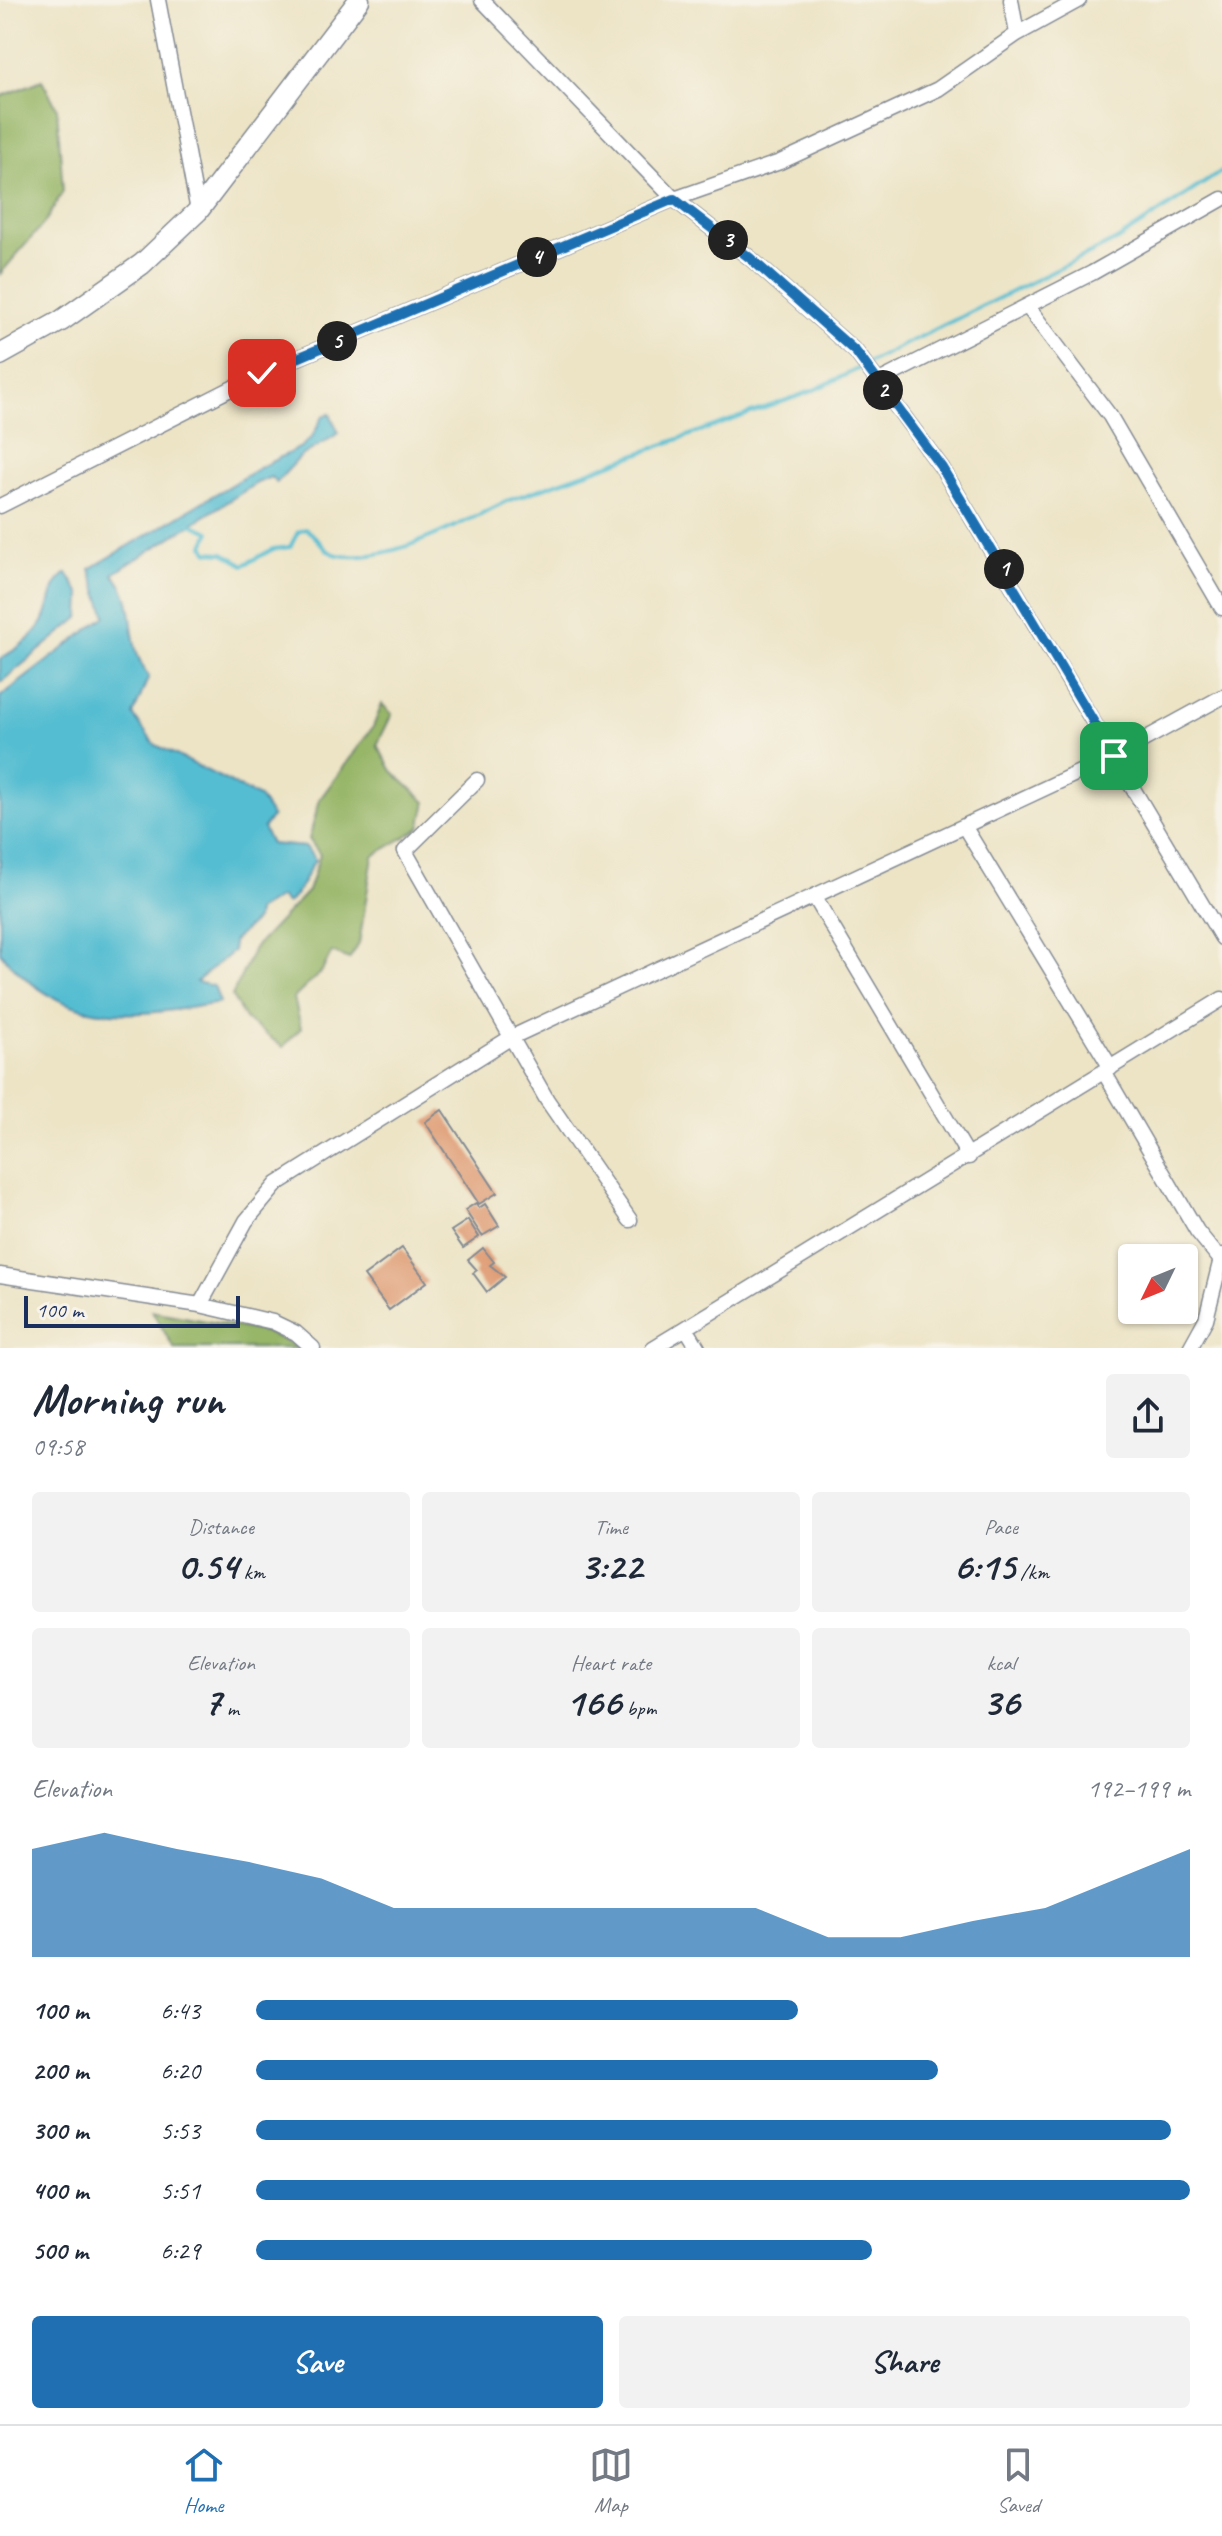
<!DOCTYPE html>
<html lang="en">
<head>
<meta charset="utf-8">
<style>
  :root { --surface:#fff; --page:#f2f2f3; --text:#1f2937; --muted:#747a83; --line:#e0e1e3; --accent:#1f6fb2 }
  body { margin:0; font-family:Caveat,sans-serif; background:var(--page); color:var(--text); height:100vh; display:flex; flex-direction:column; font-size:30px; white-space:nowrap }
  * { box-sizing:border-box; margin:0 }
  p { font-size:26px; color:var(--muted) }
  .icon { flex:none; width:44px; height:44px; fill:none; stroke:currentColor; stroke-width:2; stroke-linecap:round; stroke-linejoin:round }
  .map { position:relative; height:1348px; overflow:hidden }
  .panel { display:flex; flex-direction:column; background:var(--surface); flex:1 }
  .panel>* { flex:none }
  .needle { width:52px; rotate:227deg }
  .fabs { position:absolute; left:1118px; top:1244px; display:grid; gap:16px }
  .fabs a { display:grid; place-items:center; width:80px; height:80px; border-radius:8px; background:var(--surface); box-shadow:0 2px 6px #0004; font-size:40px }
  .scale { position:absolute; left:24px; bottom:20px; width:216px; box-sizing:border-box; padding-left:8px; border:4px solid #1b2f5e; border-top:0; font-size:22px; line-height:28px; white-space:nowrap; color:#1b2f5e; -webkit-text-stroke:6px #f7f3e8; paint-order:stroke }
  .pin { position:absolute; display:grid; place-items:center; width:68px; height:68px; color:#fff; margin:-34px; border-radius:16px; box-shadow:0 4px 12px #0006 }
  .km { position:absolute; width:40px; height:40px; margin:-20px; border-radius:50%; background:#222; color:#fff; font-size:22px; line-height:40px; text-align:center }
  .round { display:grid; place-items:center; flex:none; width:84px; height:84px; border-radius:8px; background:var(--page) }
  .head { display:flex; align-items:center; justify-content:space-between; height:136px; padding:0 32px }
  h1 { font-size:44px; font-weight:800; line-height:60px }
  .stats { display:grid; grid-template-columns:repeat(3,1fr); gap:12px; height:136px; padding:8px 32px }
  .stats div { display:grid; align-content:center; border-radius:8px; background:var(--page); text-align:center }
  .stats b { font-size:40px; font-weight:800 }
  .stats small { font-size:22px; font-weight:400 }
  .stats p { font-size:22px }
  .chart { height:224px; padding:16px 32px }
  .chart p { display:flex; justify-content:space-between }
  .chart svg { width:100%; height:144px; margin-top:8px; fill:var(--accent); opacity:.7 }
  .cta { display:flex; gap:16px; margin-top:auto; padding:16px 32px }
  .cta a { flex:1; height:92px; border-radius:8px; background:var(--accent); color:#fff; font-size:32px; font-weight:800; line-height:92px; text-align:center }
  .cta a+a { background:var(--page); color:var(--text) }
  ul { padding:0 32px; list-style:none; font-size:26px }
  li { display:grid; grid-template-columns:128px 96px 1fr; align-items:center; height:60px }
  li i { height:20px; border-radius:10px; background:var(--accent) }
  .dock { display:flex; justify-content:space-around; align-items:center; height:112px; border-top:2px solid var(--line); background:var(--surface); font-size:22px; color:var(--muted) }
  .dock a { display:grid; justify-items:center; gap:4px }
  .dock .selected { color:var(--accent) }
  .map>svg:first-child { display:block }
  .forest { fill:#97b668; stroke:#597263; stroke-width:2 }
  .water { fill:#54bdd1; stroke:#387698; stroke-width:2 }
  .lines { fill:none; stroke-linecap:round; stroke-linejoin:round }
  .stream { stroke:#54bdd1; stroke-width:4 }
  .building { fill:#de986e }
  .minor-casing { stroke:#848a92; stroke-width:17 }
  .secondary-casing { stroke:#848a92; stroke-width:23 }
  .minor { stroke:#fff; stroke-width:14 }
  .secondary { stroke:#fff; stroke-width:20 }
  .route-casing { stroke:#fff; stroke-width:16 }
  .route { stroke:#1f6fb2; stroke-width:10 }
</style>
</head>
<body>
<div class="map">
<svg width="1222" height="1348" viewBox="0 0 1222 1348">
  <rect width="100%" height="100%" fill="#f7f3e8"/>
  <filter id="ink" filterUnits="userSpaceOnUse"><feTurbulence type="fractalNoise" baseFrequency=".0125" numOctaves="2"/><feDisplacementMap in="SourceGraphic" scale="16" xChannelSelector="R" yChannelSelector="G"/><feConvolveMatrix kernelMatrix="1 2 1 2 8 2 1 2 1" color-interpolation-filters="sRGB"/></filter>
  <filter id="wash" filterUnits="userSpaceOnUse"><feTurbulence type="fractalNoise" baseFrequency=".006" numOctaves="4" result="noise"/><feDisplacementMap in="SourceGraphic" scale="32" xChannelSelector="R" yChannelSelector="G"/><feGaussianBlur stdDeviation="1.8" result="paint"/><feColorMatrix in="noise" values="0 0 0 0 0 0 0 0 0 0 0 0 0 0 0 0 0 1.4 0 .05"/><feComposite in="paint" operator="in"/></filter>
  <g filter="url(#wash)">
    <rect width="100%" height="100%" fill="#ede4c6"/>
    <path class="forest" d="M42 80 57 108 63 191 46 221 0 274V97Z
      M382 704 392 714 377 745 392 771 426 802 420 828 373 856 359 944 349 959 332 952 322 971 294 998 301 1028 283 1047 245 1019 232 996 254 948 308 891 320 855 309 839 320 799 373 727Z
      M152 1311 265 1332 301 1348H174Z"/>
    <path class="water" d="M330 414 339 433 300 457 276 483 271 477 257 483 113 574C142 604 122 641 149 676L133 715 154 744 259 797 272 817 263 828 271 844 306 847 315 860C304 877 301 891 287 904L280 897 257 911 256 920 233 941V951L196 982 214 986 220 1003C129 1017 65 1030 0 952V697L106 616 90 569 261 467 301 447 312 437 323 416Z
      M67 573 81 595 80 617 0 683V659C15 650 34 638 43 622 53 603 48 586 67 573Z"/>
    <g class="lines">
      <path class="stream" d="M869 362 1117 240 1222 171
        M188 523 210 532 204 545 208 552 224 553 244 565 273 549 290 547 298 532 305 529C319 535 321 552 338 555 388 564 462 523 507 501L812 391 862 367"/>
    </g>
    <g id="blocks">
      <path class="building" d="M442 1110 497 1193 479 1204 425 1122Z
        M476 1203 479 1208 485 1204 499 1226 482 1236 465 1210Z
        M468 1220 479 1237 463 1248 451 1231Z
        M402 1248 427 1282 389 1310 364 1276Z
        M483 1248 494 1262 490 1265 505 1277 487 1292 473 1273 477 1270 468 1260Z"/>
    </g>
  </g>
  <g filter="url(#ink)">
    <use href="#blocks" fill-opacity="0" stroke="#848a92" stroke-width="2"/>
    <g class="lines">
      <g class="minor-casing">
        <path id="minor" d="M158 0 198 211
          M482 0 674 199 750 258 856 352 942 468 1222 938
          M1011 0 1017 34
          M1027 306 1110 416 1222 608
          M877 382 1092 273 1222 199
          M0 506 262 373 674 199 780 162 938 89 1017 34 1079 0
          M477 780 405 851 547 1100 630 1220
          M964 826 1111 1068
          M814 896 969 1157
          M1104 1072 1197 1231 1219 1258
          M0 1275 200 1305 273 1322 296 1333 313 1348
          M200 1305 246 1221 277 1184 510 1038 1114 756 1222 697
          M686 1328 1222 999
          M653 1348 686 1328 698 1348
          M1190 1348 1206 1319 1222 1255"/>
      </g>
      <g class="secondary-casing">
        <path id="secondary" d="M0 355 61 321 142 264 198 211 359 0"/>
      </g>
      <use href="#minor" class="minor"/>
      <use href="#secondary" class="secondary"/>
    </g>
  </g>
  <g class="lines" filter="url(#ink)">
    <g class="route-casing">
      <path id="route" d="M262 373 674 199 750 258 856 352 942 468 1114 756"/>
    </g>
    <use href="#route" class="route"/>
  </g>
</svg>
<div class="fabs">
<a><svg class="needle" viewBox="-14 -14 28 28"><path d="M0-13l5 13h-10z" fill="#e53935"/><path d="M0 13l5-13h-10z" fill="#747a83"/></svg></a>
</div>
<div class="scale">100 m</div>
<div class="pin" style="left:1114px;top:756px;background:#1e9e55"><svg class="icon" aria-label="arrive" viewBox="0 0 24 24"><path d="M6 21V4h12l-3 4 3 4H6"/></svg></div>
<div class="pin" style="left:262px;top:373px;background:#d93025"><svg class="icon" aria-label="check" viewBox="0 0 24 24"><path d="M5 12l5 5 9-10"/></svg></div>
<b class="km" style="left:1004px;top:569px">1</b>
<b class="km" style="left:883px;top:390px">2</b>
<b class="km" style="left:728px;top:240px">3</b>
<b class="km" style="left:537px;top:257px">4</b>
<b class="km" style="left:337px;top:341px">5</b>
</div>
<section class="panel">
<div class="head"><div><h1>Morning run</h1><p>09:58</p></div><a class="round"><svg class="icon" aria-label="share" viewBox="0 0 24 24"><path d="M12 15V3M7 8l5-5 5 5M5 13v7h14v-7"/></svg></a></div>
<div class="stats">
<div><p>Distance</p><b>0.54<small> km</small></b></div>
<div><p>Time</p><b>3:22</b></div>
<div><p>Pace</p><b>6:15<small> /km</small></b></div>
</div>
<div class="stats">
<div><p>Elevation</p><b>7<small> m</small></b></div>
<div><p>Heart rate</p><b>166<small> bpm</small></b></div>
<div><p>kcal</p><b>36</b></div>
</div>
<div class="chart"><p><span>Elevation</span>192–199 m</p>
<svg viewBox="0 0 160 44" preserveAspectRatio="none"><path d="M0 44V11L10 6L20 11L30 15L40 20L50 29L60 29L70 29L80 29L90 29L100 29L110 38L120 38L130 33L140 29L150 20L160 11V44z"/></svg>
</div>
<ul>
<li><b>100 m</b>6:43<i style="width:58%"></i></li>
<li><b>200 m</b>6:20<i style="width:73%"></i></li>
<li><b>300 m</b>5:53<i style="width:98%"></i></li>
<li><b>400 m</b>5:51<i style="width:100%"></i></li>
<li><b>500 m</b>6:29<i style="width:66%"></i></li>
</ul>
<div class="cta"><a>Save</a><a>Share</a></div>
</section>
<nav class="dock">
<a class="selected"><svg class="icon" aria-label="home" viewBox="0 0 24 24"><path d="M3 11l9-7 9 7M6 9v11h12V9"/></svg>Home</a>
<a><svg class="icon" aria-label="map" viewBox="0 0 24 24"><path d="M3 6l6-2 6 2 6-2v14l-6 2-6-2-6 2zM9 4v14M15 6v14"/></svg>Map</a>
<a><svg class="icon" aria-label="saved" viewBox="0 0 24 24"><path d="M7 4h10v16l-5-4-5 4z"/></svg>Saved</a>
</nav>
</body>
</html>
